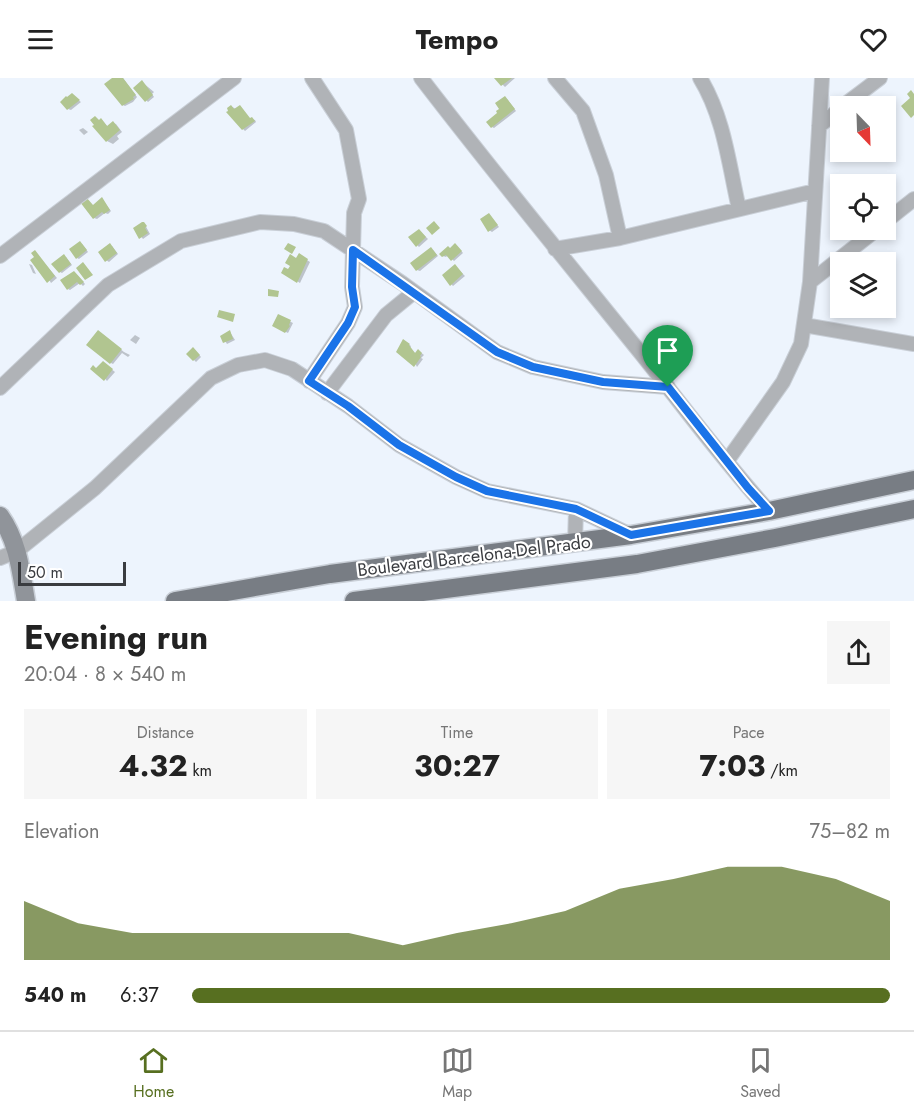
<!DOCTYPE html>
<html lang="en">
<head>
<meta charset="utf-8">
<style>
  :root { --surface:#fff; --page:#f6f6f6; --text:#222; --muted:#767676; --line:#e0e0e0; --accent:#576f20 }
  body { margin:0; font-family:Jost,sans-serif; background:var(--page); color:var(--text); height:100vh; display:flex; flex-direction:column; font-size:22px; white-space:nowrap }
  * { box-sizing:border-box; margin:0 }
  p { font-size:20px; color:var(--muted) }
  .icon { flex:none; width:33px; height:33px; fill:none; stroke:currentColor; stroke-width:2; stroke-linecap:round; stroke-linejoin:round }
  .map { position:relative; height:523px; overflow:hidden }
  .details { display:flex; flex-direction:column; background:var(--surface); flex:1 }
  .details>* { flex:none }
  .needle { width:39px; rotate:157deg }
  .controls { position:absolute; left:830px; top:18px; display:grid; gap:12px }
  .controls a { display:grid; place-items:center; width:66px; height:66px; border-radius:0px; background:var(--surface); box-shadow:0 3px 9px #0003; font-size:30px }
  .scale { position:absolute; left:18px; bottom:15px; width:108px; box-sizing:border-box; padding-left:6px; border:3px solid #3a3c40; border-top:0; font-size:16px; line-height:21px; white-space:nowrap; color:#3a3c40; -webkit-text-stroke:4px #fff; paint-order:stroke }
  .pin { position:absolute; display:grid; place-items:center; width:51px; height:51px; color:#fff; margin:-62px -26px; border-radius:50% 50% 50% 0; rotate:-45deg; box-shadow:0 0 6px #0007 }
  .pin .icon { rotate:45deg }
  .round { display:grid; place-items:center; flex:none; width:63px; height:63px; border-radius:0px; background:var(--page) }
  .head { display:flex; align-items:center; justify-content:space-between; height:102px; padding:0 24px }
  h1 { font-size:33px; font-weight:700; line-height:45px }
  .stats { display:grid; grid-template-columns:repeat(3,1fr); gap:9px; height:102px; padding:6px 24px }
  .stats div { display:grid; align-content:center; border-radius:0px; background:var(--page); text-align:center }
  .stats b { font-size:30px; font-weight:700 }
  .stats small { font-size:16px; font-weight:400 }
  .stats p { font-size:16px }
  .chart { height:168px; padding:12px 24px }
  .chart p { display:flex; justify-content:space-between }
  .chart svg { width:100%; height:108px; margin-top:6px; fill:var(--accent); opacity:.7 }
  ul { padding:0 24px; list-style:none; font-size:20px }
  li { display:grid; grid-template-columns:96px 72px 1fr; align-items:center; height:45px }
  li i { height:15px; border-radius:8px; background:var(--accent) }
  header { display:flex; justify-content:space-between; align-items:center; height:78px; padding:0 24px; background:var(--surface); font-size:27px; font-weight:700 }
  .tab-bar { display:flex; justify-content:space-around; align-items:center; height:84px; border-top:2px solid var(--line); background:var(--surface); font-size:16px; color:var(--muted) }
  .tab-bar a { display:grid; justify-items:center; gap:3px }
  .tab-bar .current { color:var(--accent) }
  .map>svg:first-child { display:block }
  .shadow { fill:#0003 }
  .building { fill:#b1c590 }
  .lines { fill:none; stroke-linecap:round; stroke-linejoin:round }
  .street-casing { stroke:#c9cfd7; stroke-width:16 }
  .secondary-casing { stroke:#c9cfd7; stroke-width:21 }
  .primary-casing { stroke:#c9cfd7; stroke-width:21 }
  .street { stroke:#b0b3b7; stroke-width:14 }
  .secondary { stroke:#90949a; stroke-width:18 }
  .primary { stroke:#787d84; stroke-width:18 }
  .route-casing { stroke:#fff; stroke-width:12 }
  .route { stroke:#1a73e8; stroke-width:8 }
  .labels { text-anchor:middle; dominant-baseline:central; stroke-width:4.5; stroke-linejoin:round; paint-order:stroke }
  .street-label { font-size:18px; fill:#3a3c40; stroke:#fff }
</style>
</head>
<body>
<header><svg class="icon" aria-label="menu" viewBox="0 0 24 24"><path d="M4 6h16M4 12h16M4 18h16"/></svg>Tempo<svg class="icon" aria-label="heart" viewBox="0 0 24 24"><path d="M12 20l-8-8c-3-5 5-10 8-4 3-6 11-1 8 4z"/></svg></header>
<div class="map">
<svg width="914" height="523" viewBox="0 0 914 523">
  <rect width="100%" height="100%" fill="#edf4fd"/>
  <path class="shadow" d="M115 0H123L137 19 133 24 125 28 123 27Z
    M496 0H515L505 9Z
    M142 4 154 14 152 16 154 19 148 24 146 22Z
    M74 19 81 24 71 32 68 31Z
    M507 21 516 33 494 50 492 49Z
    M231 28 251 41 255 42 256 44 245 53 243 51Z
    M102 42 108 49 113 45 116 46 122 54 117 58 119 61 113 66 107 63 100 43Z
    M83 50 88 54 84 57 79 52Z
    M87 121 94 129 102 121 111 133 108 136 105 135 97 141 94 140Z
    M489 137 499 149 492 154 489 152Z
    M144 145 150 156 143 161 135 151Z
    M421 154 428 161 419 169 417 167Z
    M82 166 88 174 79 181 77 180Z
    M112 168 118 176 109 184 106 182Z
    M457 168 463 175 454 183 448 177 446 179 443 178 450 171Z
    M433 172 438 178 420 193 417 192 412 185Z
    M35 174 57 200 51 205 36 179Z
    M299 177 310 184 300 205 283 194 289 193Z
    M66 179 72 187 62 195 60 194Z
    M29 186 32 187 36 196 33 195Z
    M455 188 465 198 453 208 451 206Z
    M77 197 85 206 83 208 80 205 70 212 68 211Z
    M279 238 293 245 288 255 274 248Z
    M230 254 235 262 227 266 222 258Z
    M101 255 124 274 130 277 128 279 122 275 113 286 111 285Z
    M135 257 140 260 136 266 130 262Z
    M404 263 411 268 410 270 416 276 419 273 424 277 421 280 423 281 417 289Z
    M195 272 201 279 196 284 194 282Z
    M105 286 115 294 107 303 97 291Z"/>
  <path class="building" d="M112 0H123L136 17 133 19 134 21 122 28 104 6Z
    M494 0H512L501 8Z
    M142 2 153 17 145 24 133 10Z
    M911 12 914 16V37L911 40 901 28 910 20 907 16Z
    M72 15 80 22 67 32 60 24 66 18 67 19Z
    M505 18 515 31 491 50 486 44 497 35 496 33 499 31 495 25Z
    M231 27 234 31 240 27 250 40 252 39 255 43 242 52 226 34 228 33 227 30Z
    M95 38 99 42 101 40 107 48 113 43 120 52 106 64 92 48 94 47 90 42Z
    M86 119 93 127 102 119 110 132 104 136 102 134 93 141 80 124Z
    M489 135 498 147 488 154 480 141Z
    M434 143 440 150 432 157 426 150Z
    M142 144H144L147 148 145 150 148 155 139 161 133 150Z
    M419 151 426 159 416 169 408 159Z
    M80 163 87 172 76 181 69 171Z
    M110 165 117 175 105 184 98 174Z
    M288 165 296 169 292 176 284 171Z
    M455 165 462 173 451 183 446 177 442 179 439 176 448 168 450 170Z
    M431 169 437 177 416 193 410 185Z
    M35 172 55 198 47 205 30 182 34 179 31 175Z
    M299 175 308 181 297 205 281 195 284 189 288 191 290 188 285 185 290 176 296 180Z
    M64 176 71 186 59 195 51 186Z
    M83 184 93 197 85 202 76 190Z
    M455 186 463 196 450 208 442 197Z
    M74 193 84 204 80 207 77 204 67 212 60 202Z
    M268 211 279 213 278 219 268 218Z
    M219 232 235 236 233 244 217 239Z
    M278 236 291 242 289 247 290 248 285 255 272 248Z
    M98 252 122 271 110 286 86 267Z
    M230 252 233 261 223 265 220 258Z
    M403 261 410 266 409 267 415 275 418 271 422 275 420 278 421 279 414 289 396 274Z
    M193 269 200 277 193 283 186 276Z
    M103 283 113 291 104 303 90 291 93 287 96 290Z"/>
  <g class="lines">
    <g class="street-casing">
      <path id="street" d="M421 0C493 94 568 185 643 278 684 329 724 384 769 433
        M555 0 583 33 606 97 620 160
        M700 0C724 39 729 87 739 131
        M843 28 880 0
        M819 48 840 31
        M885 144 914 121
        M555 171 620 160 815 113
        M0 178 234 0
        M810 204 876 152
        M804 247 914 266
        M309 303 348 245 355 229 352 209 354 135 359 121 346 52 312 0
        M0 310 108 207 181 163 260 144 294 146 324 153 402 205 497 274 533 289 603 304 668 309
        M327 315 386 237 414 214
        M727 383 783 304 801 266 810 204 822 0
        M575 465 576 431
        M0 480 17 473 95 410 211 300 238 287 265 282 292 291 348 328 399 367 456 399 487 413 576 431 631 457"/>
    </g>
    <g class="secondary-casing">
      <path id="secondary" d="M0 438C18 463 21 494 26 523"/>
    </g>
    <g class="primary-casing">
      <path id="primary" d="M175 523 330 496 631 457 769 433 914 402
        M354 523 637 486 775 460 914 431"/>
    </g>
    <use href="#street" class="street"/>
    <use href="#secondary" class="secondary"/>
    <use href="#primary" class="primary"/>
  </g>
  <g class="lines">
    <g class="route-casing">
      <path id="route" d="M353 172 497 274 533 289 603 304 668 309 748 410 769 433 631 457 576 431 487 413 456 399 399 367 348 328 309 303 348 245 355 229 352 209Z"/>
    </g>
    <use href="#route" class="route"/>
  </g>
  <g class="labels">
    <g class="street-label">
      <text transform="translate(474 478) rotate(-7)">Boulevard Barcelona-Del Prado</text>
    </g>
  </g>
</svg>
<div class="controls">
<a><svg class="needle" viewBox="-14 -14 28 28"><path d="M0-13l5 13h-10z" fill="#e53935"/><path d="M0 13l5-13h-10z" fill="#767676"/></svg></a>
<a><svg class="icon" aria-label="locate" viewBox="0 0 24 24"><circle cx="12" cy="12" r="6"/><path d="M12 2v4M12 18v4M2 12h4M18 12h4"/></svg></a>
<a><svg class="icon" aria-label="layers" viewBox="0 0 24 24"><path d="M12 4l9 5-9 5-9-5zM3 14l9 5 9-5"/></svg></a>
</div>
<div class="scale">50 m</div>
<div class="pin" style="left:668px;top:309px;background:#1e9e55"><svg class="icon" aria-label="arrive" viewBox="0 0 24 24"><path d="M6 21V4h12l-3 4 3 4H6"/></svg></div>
</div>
<section class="details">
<div class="head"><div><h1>Evening run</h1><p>20:04 · 8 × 540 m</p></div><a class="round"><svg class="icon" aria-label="share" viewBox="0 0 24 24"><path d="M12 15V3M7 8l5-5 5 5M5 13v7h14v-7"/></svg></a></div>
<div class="stats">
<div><p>Distance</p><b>4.32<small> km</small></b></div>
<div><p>Time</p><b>30:27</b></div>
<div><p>Pace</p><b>7:03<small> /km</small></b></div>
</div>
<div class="chart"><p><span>Elevation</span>75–82 m</p>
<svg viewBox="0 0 160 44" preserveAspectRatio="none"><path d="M0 44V20L10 29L20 33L30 33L40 33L50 33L60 33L70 38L80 33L90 29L100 24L110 15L120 11L130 6L140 6L150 11L160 20V44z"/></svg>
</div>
<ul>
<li><b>540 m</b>6:37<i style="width:100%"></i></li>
</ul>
</section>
<nav class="tab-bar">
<a class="current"><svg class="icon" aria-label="home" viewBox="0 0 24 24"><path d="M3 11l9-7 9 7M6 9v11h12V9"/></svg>Home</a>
<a><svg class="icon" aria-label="map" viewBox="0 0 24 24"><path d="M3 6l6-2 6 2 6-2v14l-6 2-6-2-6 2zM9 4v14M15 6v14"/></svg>Map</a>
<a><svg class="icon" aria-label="saved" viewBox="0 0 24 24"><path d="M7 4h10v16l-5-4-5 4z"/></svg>Saved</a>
</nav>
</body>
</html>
